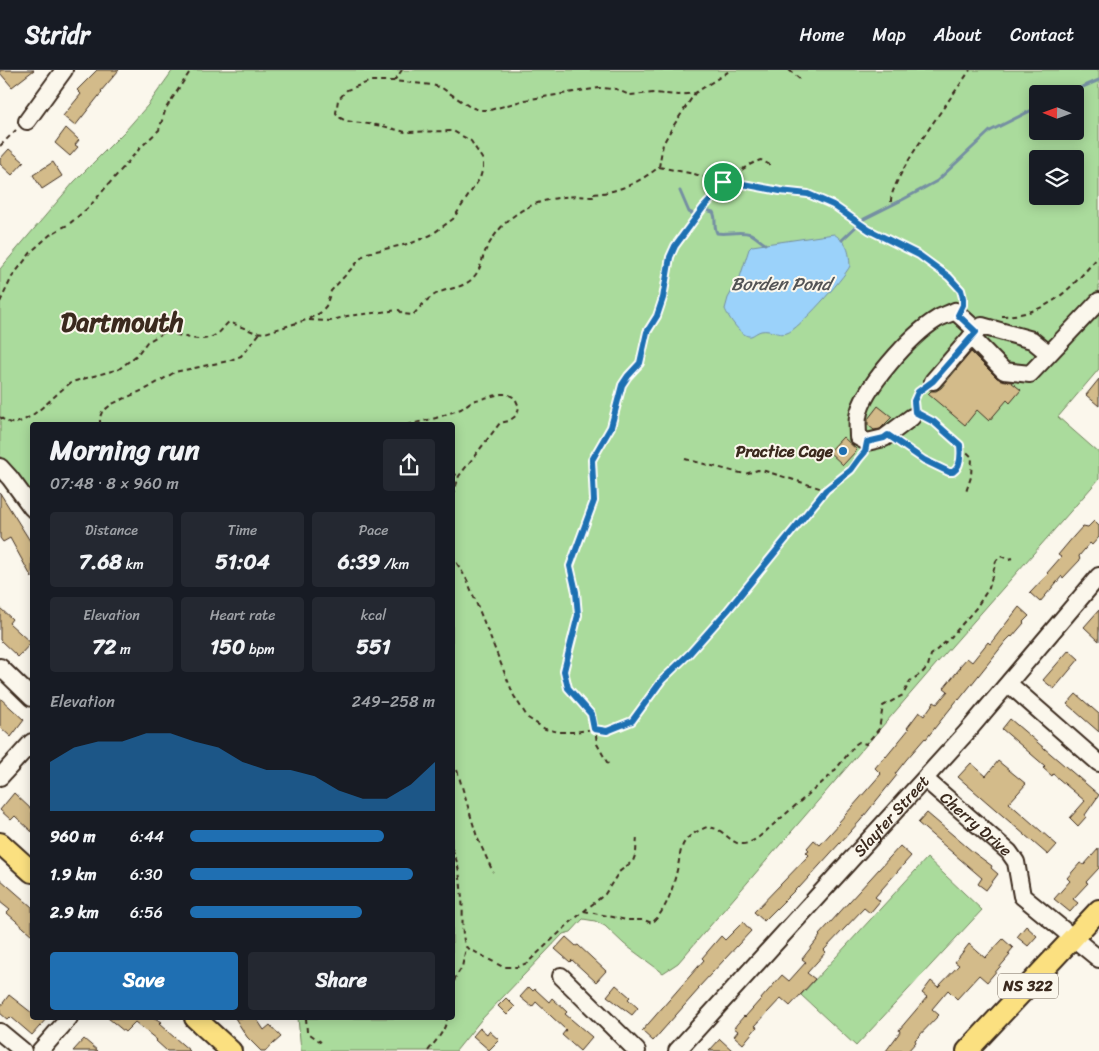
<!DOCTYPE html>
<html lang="en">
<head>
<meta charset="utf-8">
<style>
  :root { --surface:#171b24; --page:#242831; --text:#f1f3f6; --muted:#9ea1a6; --line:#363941; --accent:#1f6fb2 }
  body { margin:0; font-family:Sriracha,sans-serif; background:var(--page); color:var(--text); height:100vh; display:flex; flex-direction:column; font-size:19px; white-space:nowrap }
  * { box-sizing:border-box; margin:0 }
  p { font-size:16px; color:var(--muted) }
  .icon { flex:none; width:28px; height:28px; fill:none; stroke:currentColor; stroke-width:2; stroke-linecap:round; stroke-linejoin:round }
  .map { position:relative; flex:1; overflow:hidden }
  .drawer { position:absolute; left:30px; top:352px; width:425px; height:598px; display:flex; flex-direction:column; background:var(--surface); border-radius:5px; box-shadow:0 2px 12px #0003 }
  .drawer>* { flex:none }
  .needle { width:32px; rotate:271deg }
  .tools { position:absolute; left:1029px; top:15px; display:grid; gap:10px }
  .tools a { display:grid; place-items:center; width:55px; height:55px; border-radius:5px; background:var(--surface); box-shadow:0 2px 12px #0003; font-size:25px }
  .pin { position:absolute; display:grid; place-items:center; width:42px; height:42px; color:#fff; margin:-21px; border:2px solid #fff; border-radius:50%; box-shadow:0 1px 5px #0007 }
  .round { display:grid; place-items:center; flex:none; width:52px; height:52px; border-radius:5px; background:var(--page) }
  .headline { display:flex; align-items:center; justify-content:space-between; height:85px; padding:0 20px }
  h1 { font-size:28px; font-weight:800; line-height:38px }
  .stats { display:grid; grid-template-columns:repeat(3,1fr); gap:8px; height:85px; padding:5px 20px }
  .stats div { display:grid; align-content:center; border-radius:5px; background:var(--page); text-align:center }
  .stats b { font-size:21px; font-weight:800 }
  .stats small { font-size:14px; font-weight:400 }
  .stats p { font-size:14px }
  .chart { height:140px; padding:10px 20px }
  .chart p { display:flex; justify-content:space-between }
  .chart svg { width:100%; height:90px; margin-top:5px; fill:var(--accent); opacity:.7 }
  .cta { display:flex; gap:10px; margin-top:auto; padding:10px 20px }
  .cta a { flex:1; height:58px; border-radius:5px; background:var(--accent); color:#fff; font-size:20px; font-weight:800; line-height:58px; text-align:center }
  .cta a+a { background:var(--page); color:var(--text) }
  ul { padding:0 20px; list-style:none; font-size:16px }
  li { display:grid; grid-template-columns:80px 60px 1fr; align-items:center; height:38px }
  li i { height:12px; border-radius:6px; background:var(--accent) }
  header { display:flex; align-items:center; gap:30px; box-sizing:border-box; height:70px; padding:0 25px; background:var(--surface); border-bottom:1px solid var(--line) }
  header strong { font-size:24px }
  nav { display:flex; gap:28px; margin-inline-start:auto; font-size:18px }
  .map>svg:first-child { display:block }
  .green { fill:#aadb9c; stroke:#72825d; fill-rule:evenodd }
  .water { fill:#9bd2fa; stroke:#758fa2 }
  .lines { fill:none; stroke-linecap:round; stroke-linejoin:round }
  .stream { stroke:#758fa2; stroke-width:3 }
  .building { fill:#d3bb8a; stroke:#3b2a1e }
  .minor-casing { stroke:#3b2a1e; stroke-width:20 }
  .major-casing { stroke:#3b2a1e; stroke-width:24 }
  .path { stroke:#3b2a1e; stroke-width:2; stroke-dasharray:5 4; stroke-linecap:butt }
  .minor { stroke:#fbf7ec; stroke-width:16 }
  .major { stroke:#fbe080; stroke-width:20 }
  .route-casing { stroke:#fff; stroke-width:10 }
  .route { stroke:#1f6fb2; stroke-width:6 }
  .poi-dot { fill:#1f6fb2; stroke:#fbf7ec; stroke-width:2 }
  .labels { text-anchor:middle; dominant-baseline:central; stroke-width:4; stroke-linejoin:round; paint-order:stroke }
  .shield { fill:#fbf7ec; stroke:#75685c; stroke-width:1 }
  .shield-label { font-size:15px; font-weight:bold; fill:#3b2a1e }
  .poi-label { font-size:16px; font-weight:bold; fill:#3b2a1e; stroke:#fbf7ec; text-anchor:end }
  .street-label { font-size:16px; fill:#3b2a1e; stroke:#fbf7ec }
  .water-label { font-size:18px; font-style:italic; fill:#535455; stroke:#fbf7ec }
  .town-label { font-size:26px; font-weight:bold; fill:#3b2a1e; stroke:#fbf7ec }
</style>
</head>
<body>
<header>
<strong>Stridr</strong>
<nav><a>Home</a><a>Map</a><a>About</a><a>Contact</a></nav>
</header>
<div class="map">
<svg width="1099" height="981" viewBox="0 0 1099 981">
  <rect width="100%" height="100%" fill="#fbf7ec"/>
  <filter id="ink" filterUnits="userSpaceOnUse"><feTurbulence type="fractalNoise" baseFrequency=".02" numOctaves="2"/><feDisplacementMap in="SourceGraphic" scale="10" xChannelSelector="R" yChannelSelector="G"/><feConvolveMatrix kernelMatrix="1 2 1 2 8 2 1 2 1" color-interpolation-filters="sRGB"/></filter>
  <g filter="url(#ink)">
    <path class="green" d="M173 0H1099V299L1058 347 1099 383V409L937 593 678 893 663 903 624 874 605 856 595 851 583 849 571 862 563 864 481 950 456 981H301L298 948H452V355H32V428L0 386V199L74 112 126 60 148 35ZM1038 24H1075V61H1038ZM1038 89H1075V126H1038Z
      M927 788 982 840 856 976 801 925Z"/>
    <path class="water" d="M834 164C848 174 849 180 850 196 844 208 798 260 787 263 778 266 771 259 761 261 757 262 754 265 751 266 742 268 728 247 725 239L728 228 740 207 749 179 752 176Z"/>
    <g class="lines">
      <path class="stream" d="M1066 24 1099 10
        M680 121 689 142 696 145 706 140 713 142C717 149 713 155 717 163 728 165 739 160 751 164 755 166 760 171 765 174
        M842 170 864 149 902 130 937 111 990 61 1038 37"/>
    </g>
    <path class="building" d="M0 0H34L12 17 0 3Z
      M97 0H119L101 21 102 22 75 56 63 46 81 24 77 20Z
      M66 58 79 70 75 75 78 77 70 86 55 73Z
      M9 79 24 92 12 105 0 94V89Z
      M53 92 62 106 42 119 33 105Z
      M971 282 997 308 1011 312 1021 320 1010 333 1007 330 989 351 977 340 965 355 928 324 931 321H936L941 318Z
      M1099 309V336L1086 325Z
      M878 336 892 347 880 359 874 360 868 355V349Z
      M843 367 857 380 843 395 829 382Z
      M0 423 32 474V508L10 468 3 472 0 468Z
      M1094 451 1099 456V467L1092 475 1090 473 1079 486 1080 490 1063 508 1062 506 1040 532 1030 523 1048 504 1047 503 1061 487 1058 485 1074 466 1083 456 1088 457Z
      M1019 537 1029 546 1023 552 1024 553 1012 567 1011 566 1006 571 959 630 958 629 926 669 925 668 906 690 895 704 897 705 860 751 799 818 798 817 764 851 754 842 809 785 806 782 809 780 807 778 814 770 820 775 840 753 839 752 881 704 875 698 885 686 886 687 909 659 907 658 919 642 924 646 934 632 937 634 948 621 944 618 960 598 959 597 967 588 972 592 988 572 990 574Z
      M0 538 12 549 9 553 31 573 18 587 0 570Z
      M1099 540V571L1084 557Z
      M1069 580 1079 589 1054 619 1043 610Z
      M1076 624 1099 644V662L1067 634Z
      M0 628 24 650 11 667 0 657Z
      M1010 649 1099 725 1085 745 1086 747 1078 756 1070 748 1085 731 1053 704 1052 706 1043 698 1045 696 1002 659Z
      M998 691 1026 714 1009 733 1057 775 1048 785 958 707 971 693 986 706Z
      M14 723 32 740V762L15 746 11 750 0 740Z
      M927 743 973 782 992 796 991 798 998 804 986 820 978 814 982 808 918 753Z
      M900 776 911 786 875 827 880 831 870 843 864 838 824 880 826 882 807 903 815 909 790 936 781 928 755 956 757 957 743 974 734 966 738 961 734 958 737 954 744 946 745 947 782 905 789 911 806 892 802 889 820 866 819 865Z
      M1099 778V798L1086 812 1088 813 1073 829 1078 833 1070 842 1054 829 1070 811 1067 808 1080 793 1084 795Z
      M0 809 32 837V865L7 843 10 840 0 832Z
      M743 852 751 861 698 918 699 919 653 971 642 961 704 890 702 888 721 866 725 870Z
      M1026 856 1037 866 1028 876 1017 867Z
      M566 867 576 876 578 875 606 901 596 912 572 890 570 892 555 879Z
      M1003 869 1013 878 1008 884 1010 885 987 912 979 905 957 929 948 920 932 939 939 945 915 970 916 972 908 981H886L900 962 899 960 927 927 922 923 931 911 938 917 959 895 955 892 969 874 985 888Z
      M616 915 630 927 628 929 638 938 632 945 607 926Z
      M529 917 533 921 535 919 549 932 552 928 567 942 565 944 592 967 580 981 562 965 566 960 536 932 532 937 520 927Z
      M9 925 32 943V948H47L32 965 11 947 8 950 0 943V937Z
      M506 928 515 937 507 945 498 936Z
      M108 948H155L161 952 159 954 190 981H167L156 971 157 970 135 952 125 962Z
      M235 948H256L264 960 270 955 281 967 265 981H261L247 967Z
      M480 958 487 964 489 961 499 970 489 980 473 966Z
      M84 969 98 981H73Z
      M720 969 733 981H709Z"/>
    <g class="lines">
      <g class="minor-casing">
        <g id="minor">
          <path d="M27 51 64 0"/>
          <path d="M971 267 982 256 1032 270 1048 283"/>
          <path d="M933 311 971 267 1004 301 1030 304 1099 231"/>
          <path d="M912 347 884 368 867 372 858 367C858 360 857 353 858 347 862 319 912 264 937 249 942 246 949 244 955 241L977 261"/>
          <path d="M0 397 10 408 32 438"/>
          <path d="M0 597 32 628"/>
          <path d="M1009 614 1099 693"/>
          <path d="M0 707 32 672"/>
          <path id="s1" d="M925 709 1009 782 1016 792 1022 826 1099 889"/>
          <path d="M561 906 637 981"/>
          <path d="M0 962 23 981"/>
          <path d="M40 981 69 948"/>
          <path id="s2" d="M677 981 966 663 1099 506"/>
        </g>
      </g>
      <g class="major-casing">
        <path id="major" d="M0 773 32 802
          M195 948 231 981
          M967 981 1099 840"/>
      </g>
      <path class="path" d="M789 0 801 10
        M394 11 402 0
        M0 76 16 60
        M770 95 761 90C748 94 737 103 727 111 744 115 762 119 780 121 790 122 800 121 810 124 832 131 849 148 869 160 892 173 962 200 963 231
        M659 97 694 104 723 112 727 111
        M891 132C889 109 955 23 970 0
        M0 232 12 207 32 181 51 164 69 154 88 138 141 77 159 60 166 38 191 0
        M1002 246C1050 244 1069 220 1099 186
        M309 250 330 251 347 246 399 240 403 244 413 245C419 238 427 229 436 224 447 218 460 219 471 210 484 197 480 189 488 176 510 136 550 123 593 127L592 124C617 123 640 112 659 97L663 74 672 58 695 23
        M914 333 915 327 922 318
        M0 347C4 350 9 354 14 353 34 351 56 322 72 312L119 299 137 285 147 272 165 262C182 265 201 275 217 264 222 261 224 256 229 252L254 262 265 263 306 250 320 243 326 236 331 221 364 185 367 183 412 173 431 165 453 149 480 108 483 98V90L471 71 453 61 405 62 383 56 346 51 339 47 336 43 338 30 347 20 371 11H394L432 15 442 18 470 37 480 40H490L525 30 599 18 616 19 629 25 654 23 679 25 695 23 731 0
        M926 348 934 352 972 387 971 407 966 422
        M100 355V347L102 342 112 334 148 318 175 302 228 291 241 286 260 263
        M293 355H310
        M407 355 436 348 461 339 472 331 501 324H507L515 328 519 337 517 345 509 351 500 353 459 406 452 428
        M899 372 924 390 949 402 953 403C961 397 962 384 960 375
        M685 389 736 402 745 404 758 400 765 401 826 420 851 400 864 384
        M452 403 459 406
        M452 485 467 510 514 626 528 648 545 659 559 662H575L594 659 607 661 632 651 662 610 689 584 728 540 826 420
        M608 694 597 674 596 665 591 644 568 618 564 607 565 595 578 545 576 522 571 502V490L585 459 594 431 593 391 611 357 622 315 628 306 639 293 647 262 657 246 663 228 670 187 675 176 703 138 720 119 723 112
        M457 700 477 767 493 802
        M452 779C459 793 461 813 462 830 464 845 460 862 466 877L503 897H517L527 893 572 851 605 824 619 802 633 791 636 783 637 765
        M584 841 627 850H644L652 853C668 838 673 817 678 796 680 787 680 777 686 770 691 764 700 760 707 757 731 758 731 787 759 767L832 704 856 674 859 672 866 674 879 659 883 636 903 625 910 611 922 603 928 596 931 585 951 567 976 538 989 518 996 491 1000 486 1009 489 1013 488
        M452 920 455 908 462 897 466 878
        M306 948 307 962 321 972
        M428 981C437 969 445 962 447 948"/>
      <use href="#minor" class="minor"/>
      <use href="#major" class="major"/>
    </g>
  </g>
  <g class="lines" filter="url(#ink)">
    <g class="route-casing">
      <path id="route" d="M727 111 780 121 808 124 833 135 869 160 919 185 949 207 961 220 963 228V235L958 245 976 262 933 311 918 322 914 331 915 342 934 352 960 375C961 384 961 397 953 402H949L924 390 888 365 884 368 867 372 865 382 859 389 851 400 826 420 728 540 689 584 662 610 632 651 607 661 594 659 591 644 568 618 564 601 578 545 576 522 570 496 594 431 592 390 611 357 622 315 628 306 640 293 647 262 657 246 663 228 670 187 675 176 703 138 720 120 723 112Z"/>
    </g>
    <use href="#route" class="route"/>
  </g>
  <circle class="poi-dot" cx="843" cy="381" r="5"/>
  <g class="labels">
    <rect class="shield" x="998" y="903.5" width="60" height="25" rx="4"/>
    <g class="shield-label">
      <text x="1028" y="916">NS 322</text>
    </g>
    <g class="poi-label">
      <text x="833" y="381">Practice Cage</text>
    </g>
    <g class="street-label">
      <text stroke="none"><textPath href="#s2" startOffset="318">Slayter Street</textPath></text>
      <text stroke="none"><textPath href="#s1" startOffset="68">Cherry Drive</textPath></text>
    </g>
    <g class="water-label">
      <text x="781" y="214">Borden Pond</text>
    </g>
    <g class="town-label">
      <text x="122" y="252">Dartmouth</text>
    </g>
  </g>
</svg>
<div class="tools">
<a><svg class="needle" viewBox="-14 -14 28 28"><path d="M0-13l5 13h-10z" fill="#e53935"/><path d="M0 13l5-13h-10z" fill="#9ea1a6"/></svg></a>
<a><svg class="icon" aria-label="layers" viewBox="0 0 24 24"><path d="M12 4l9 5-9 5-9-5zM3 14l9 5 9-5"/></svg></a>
</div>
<div class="pin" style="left:723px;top:112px;background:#1e9e55"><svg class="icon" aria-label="arrive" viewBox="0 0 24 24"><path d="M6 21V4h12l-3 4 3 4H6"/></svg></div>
<section class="drawer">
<div class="headline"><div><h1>Morning run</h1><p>07:48 · 8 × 960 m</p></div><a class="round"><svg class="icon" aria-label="share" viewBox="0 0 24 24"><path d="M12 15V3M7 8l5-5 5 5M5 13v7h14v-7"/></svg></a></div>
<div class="stats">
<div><p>Distance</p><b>7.68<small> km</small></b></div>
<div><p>Time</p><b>51:04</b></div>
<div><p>Pace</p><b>6:39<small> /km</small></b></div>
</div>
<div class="stats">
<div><p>Elevation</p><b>72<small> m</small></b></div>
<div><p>Heart rate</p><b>150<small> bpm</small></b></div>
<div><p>kcal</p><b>551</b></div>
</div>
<div class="chart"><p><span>Elevation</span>249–258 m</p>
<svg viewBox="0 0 160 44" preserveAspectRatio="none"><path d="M0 44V20L10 13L20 10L30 10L40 6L50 6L60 10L70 13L80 20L90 24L100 24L110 27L120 34L130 38L140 38L150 31L160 20V44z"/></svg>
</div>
<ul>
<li><b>960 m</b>6:44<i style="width:79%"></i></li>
<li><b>1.9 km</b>6:30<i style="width:91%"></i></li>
<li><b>2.9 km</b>6:56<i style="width:70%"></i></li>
</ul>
<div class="cta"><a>Save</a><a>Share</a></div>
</section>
</div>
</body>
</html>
